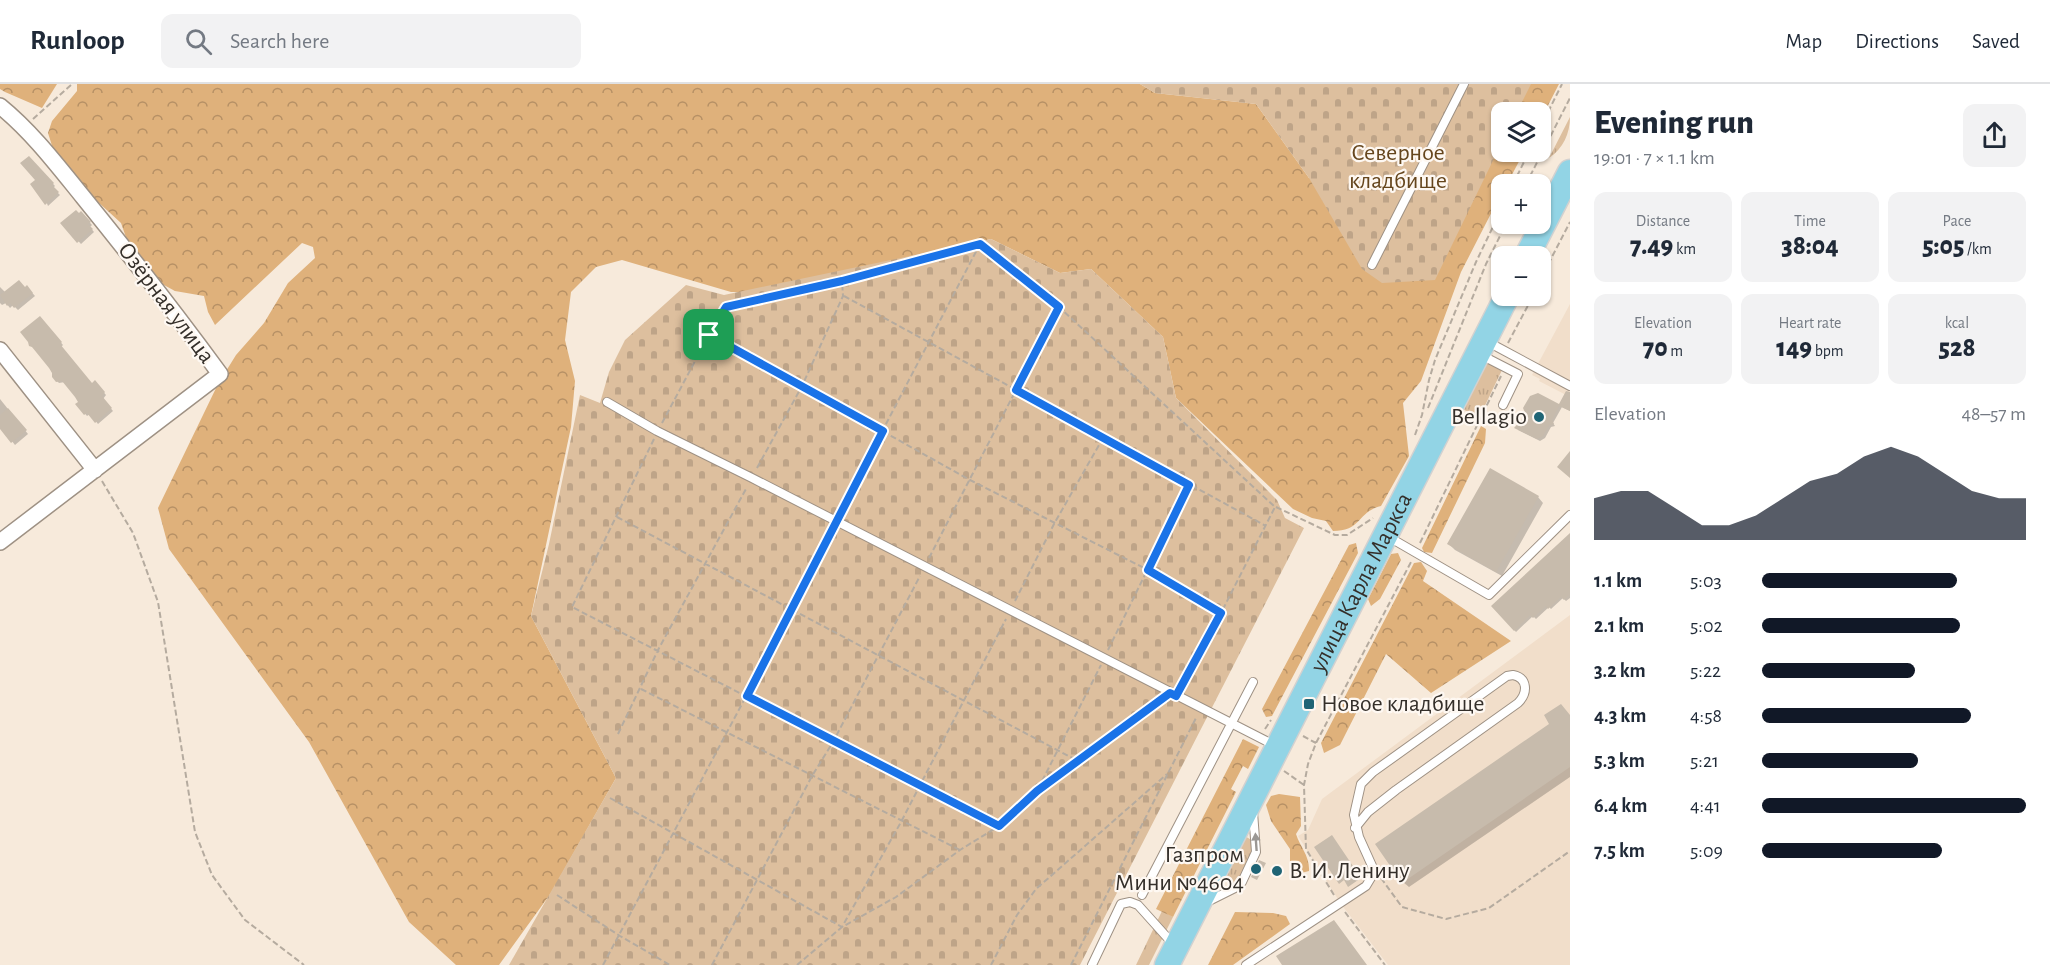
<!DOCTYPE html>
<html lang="en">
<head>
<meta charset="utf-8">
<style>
  :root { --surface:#fff; --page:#f2f2f3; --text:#1f2937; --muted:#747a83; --line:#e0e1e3; --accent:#111827 }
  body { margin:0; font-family:"Alegreya Sans",sans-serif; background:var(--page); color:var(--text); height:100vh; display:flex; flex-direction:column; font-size:22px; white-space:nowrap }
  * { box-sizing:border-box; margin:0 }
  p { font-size:20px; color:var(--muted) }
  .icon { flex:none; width:33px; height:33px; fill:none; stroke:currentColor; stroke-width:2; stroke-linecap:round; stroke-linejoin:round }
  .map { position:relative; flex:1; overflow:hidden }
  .drawer { display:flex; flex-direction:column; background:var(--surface); width:480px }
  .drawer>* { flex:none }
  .fabs { position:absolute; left:1491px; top:18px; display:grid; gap:12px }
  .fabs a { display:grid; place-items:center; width:60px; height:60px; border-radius:12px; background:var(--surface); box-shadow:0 2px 4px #0004; font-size:30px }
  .pin { position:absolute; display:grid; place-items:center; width:51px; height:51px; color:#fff; margin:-26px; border-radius:12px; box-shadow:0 3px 9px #0006 }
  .round { display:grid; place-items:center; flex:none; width:63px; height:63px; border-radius:12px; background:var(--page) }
  .summary { display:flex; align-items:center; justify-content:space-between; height:102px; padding:0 24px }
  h1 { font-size:33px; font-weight:800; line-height:45px }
  .figures { display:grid; grid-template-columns:repeat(3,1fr); gap:9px; height:102px; padding:6px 24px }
  .figures div { display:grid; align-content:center; border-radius:12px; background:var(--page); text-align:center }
  .figures b { font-size:26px; font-weight:800 }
  .figures small { font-size:16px; font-weight:400 }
  .figures p { font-size:16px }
  .chart { height:168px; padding:12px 24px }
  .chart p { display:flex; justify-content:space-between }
  .chart svg { width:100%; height:108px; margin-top:6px; fill:var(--accent); opacity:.7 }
  ul { padding:0 24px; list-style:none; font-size:20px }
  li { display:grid; grid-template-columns:96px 72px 1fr; align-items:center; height:45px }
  li i { height:15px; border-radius:8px; background:var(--accent) }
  header { display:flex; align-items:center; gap:36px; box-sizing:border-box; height:84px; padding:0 30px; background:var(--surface); border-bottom:2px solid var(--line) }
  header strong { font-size:28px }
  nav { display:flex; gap:33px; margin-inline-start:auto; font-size:21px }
  .search { width:420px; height:54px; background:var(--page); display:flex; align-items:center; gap:15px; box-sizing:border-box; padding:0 21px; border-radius:12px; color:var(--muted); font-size:22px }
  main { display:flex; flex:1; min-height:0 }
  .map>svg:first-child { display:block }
  .built { fill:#f1deca }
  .grass { fill:url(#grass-tufts) }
  .forest { fill:url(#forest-crowns) }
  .cemetery { fill:url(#cemetery-stones) }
  .shadow { fill:#0003 }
  .building { fill:#c7bbac }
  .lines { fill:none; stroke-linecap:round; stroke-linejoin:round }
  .service-casing { stroke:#9e9184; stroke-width:10 }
  .minor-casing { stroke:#9e9184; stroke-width:18 }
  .primary-casing { stroke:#d2d1d0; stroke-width:27 }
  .path { stroke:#b5ab9f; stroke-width:2; stroke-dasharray:6 3; stroke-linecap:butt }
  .service { stroke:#fff; stroke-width:8 }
  .minor { stroke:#fff; stroke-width:15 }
  .primary { stroke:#92d4e5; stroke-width:24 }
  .oneway { fill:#9a9794 }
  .route-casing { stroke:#fff; stroke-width:12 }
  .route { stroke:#1a73e8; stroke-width:8 }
  .poi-dot { fill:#1f6475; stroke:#fef8f2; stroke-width:2 }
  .labels { text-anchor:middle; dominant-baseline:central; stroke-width:4.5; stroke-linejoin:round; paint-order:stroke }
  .park-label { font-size:24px; fill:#65451c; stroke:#fef8f2 }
  .street-label { font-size:24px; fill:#342f2a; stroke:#fef8f2 }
  .poi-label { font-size:24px; fill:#342f2a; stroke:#fef8f2; text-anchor:end }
</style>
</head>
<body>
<header>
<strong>Runloop</strong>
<div class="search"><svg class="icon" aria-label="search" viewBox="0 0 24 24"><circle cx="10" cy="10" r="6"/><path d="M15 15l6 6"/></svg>Search here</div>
<nav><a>Map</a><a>Directions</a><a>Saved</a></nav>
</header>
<main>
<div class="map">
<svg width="1570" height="881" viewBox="0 0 1570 881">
  <defs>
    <pattern id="grass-tufts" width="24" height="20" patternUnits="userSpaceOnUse" patternTransform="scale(1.5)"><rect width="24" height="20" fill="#ddbf9e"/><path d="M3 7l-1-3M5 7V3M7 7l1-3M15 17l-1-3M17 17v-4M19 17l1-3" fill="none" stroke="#bea488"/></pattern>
    <pattern id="forest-crowns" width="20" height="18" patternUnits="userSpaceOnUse" patternTransform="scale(1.5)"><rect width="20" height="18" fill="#dfb17b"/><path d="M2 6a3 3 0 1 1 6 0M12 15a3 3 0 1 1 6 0" fill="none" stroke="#b69065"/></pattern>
    <pattern id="cemetery-stones" width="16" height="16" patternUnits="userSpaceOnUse" patternTransform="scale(1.5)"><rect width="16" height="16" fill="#ddbf9e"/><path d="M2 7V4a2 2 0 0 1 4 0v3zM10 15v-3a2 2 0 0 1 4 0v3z" fill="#bea488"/></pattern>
  </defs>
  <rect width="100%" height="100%" fill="#f7eadb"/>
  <path class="built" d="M1570 220V313L1539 297 1540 295 1532 291Z
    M1570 531V881H1388L1341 820 1298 752 1308 746 1322 715Z"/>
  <path class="grass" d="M1570 33C1570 49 1563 65 1549 74Z
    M1484 280H1490L1502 286 1479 334 1459 323Z
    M1243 751 1255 758C1256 773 1246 790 1236 800L1221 793Z
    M1162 827 1173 833 1149 881H1136Z"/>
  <path class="forest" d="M0 0H57L42 24 5 8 0 5Z
    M77 0H1140L1155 9 1256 20 1309 94 1501 59 1502 68H1524L1507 100H1502L1501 110 1461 188 1421 297 1403 319 1409 372 1381 422C1357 428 1362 447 1333 447L1326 437 1312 434 1293 425 1176 314 1163 253 1091 185 1060 189 991 155 754 208H731L622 176 596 183 571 208 565 256 575 297 571 343 531 532 616 694 551 809 499 881H456L409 838 309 658 169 465 158 424 218 300 236 271 264 239 288 199 315 174 313 163 302 159 215 241 208 228 204 212 175 207 151 194 128 159 121 139 87 108 54 68 48 49 52 37 77 7Z
    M1530 0H1559L1541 35 1540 28H1516Z
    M1481 342 1486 345 1485 359 1432 469 1424 468 1422 464Z
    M1356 459 1358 469 1272 632 1266 633 1262 625 1349 461Z
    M1398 469 1401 476 1380 515 1371 522 1368 515 1391 470Z
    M1421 478 1427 487 1423 497 1511 557 1431 609 1386 570 1340 661 1324 669 1321 659 1414 479Z
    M1243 655 1259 663 1248 685 1243 682 1231 705 1236 708 1173 833 1156 825Z
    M1279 710 1300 713 1301 742 1296 750C1300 763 1310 772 1309 787L1297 790 1290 780V765L1271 737 1266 721 1271 712Z
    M1235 828 1273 829 1286 832 1290 840 1233 881H1208Z"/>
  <path class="cemetery" d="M1140 0H1531L1517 28H1502L1501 60 1435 196 1382 199 1362 185 1309 94 1256 20 1155 9Z
    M991 155 1060 189 1091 185 1163 253 1176 314 1277 416 1285 434 1304 444 1080 881H509L616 694 531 532 549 460 580 311 600 319 609 288 625 256 686 201 724 211Z"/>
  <path class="shadow" d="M29 74 55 102 53 104 60 111 48 122Z
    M81 129 92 141 90 143 94 148 81 160 63 140Z
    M0 203 6 209 27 203 35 212 18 226 13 221 10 224 6 219 2 221 0 219Z
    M40 234 63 261 61 263 92 301 95 298 106 311 103 315 113 327 98 340 90 330 87 332 77 320 80 318 65 298 59 299 57 297 50 284 35 265 30 261Z
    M1531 313 1559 322 1570 315V327L1562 323 1553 339 1555 342 1551 343 1545 354 1540 357 1518 346 1528 331Z
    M0 315 28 350 15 361 0 342Z
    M1538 413 1543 419 1502 492 1455 466 1449 460Z
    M1570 451V514L1566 517 1563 514 1551 525 1549 523 1536 535 1533 532 1516 548 1493 522Z
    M1570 632V693L1409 803 1403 798Z"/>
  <path class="building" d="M29 72 54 99 52 101 59 108 45 121 30 100 35 96 20 79Z
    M76 126 79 129 81 127 91 138 88 140 93 145 77 159 60 139Z
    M19 196 25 203 27 201 33 209 14 224 10 219 7 222 0 211Z
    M40 232 62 258 60 260 92 299 95 296 105 308 102 312 112 324 95 339 87 329 84 331 75 320 78 318 75 313 62 297 56 298 52 293V289L49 284 32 263 29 262 28 258 20 248Z
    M1566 307 1570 308V327L1559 322 1552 336 1554 340 1549 341 1543 352 1537 355 1514 344 1526 331 1523 324 1530 312 1538 309 1559 320Z
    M8 324 27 346 11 359 0 345V331Z
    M1570 367V394L1557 383Z
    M1490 384 1539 412 1496 488 1447 460Z
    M1570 449V510L1564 516 1561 513 1548 525 1546 522 1533 534 1530 531 1514 547 1491 522Z
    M1561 620 1570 631V683L1402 799 1375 760 1549 640 1544 631Z
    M1332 751 1361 794 1348 803 1344 796 1339 800 1314 763Z
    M1259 776 1266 779 1257 796 1251 793Z
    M1334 836 1367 881H1282L1276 872Z"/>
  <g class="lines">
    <g class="service-casing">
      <path id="service" d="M1372 181 1464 0
        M1488 258 1570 302
        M1481 271 1518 290 1503 321
        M607 318 657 347 752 394 1274 661
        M1387 452 1489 511 1570 431
        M1142 811 1253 598
        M1207 818 1235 804 1242 798 1256 768 1253 728
        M1092 881 1121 820 1130 818 1138 821 1173 860
        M1246 881 1366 802 1372 792 1373 784 1359 753 1354 731 1361 700 1373 688 1507 592 1513 591C1528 594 1528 609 1518 619L1396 706 1368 728 1355 744"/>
    </g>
    <g class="minor-casing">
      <path id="minor" d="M0 22C32 48 57 81 83 113 130 171 176 230 220 290L0 458
        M0 266 95 386"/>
    </g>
    <g class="primary-casing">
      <g id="primary">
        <path d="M1527 172 1570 88"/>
        <path id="s1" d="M1167 881 1507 212"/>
      </g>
    </g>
    <path class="path" d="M33 35 72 0
      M1540 44 1562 0
      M1513 100 1529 68
      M1526 100 1570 14
      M1540 196 1570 138
      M844 212 1266 442
      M710 251 970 396 1148 486 1221 529
      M1508 259 1533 212
      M1428 324 1486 180 1506 140
      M662 339 709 251 727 223 842 197
      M1415 351 1422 331 1429 296 1435 276 1476 178 1502 124
      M654 355 572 523 999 742
      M757 384 802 302 843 212 842 197 980 160 1059 223 1275 423 1221 529 1181 602
      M102 397 133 449 158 518 195 748 212 791 245 836 304 881
      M1276 423 1335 451H1347L1373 434
      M840 428 980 160
      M617 433 1078 677
      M1420 459 1501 292
      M929 474 1059 223
      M1015 517 1054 440 1103 354
      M1108 566 1189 401
      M641 605 960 766
      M1265 645 1271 636
      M618 650 658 566 747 403
      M1303 652 1316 659
      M1284 687 1304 701
      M1038 705 1101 581
      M610 714 842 843 901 738 1006 535
      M1381 794 1402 823 1446 835 1489 824 1570 767
      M557 811 620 852 670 881
      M1334 811 1306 765 1304 701 1308 680 1316 659 1411 478
      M1345 828 1385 881
      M603 881 792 526 832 444
      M712 881 812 692 833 658 920 492
      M797 881 842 843 896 813 960 766 999 742 1037 707 1163 614
      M991 881 1017 831 1036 805 1167 690
      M1071 881 1197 632"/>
    <use href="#service" class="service"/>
    <use href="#minor" class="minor"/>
    <use href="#primary" class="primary"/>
  </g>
  <defs><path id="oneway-solid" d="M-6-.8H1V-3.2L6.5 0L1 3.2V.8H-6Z" transform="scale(1.5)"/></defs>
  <use class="oneway" href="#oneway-solid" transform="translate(1256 758) rotate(-94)"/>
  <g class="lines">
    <g class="route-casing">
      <path id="route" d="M980 160 1059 223 1016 306 1189 401 1148 486 1221 529 1176 612 1170 609 1037 707 999 742 747 612 883 347 709 251 726 223 842 197Z"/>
    </g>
    <use href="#route" class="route"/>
  </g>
  <g class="poi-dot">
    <circle cx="1539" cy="333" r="6"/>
    <rect x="1303" y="614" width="12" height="12" rx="3"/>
    <circle cx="1256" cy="785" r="6"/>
    <circle cx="1277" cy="787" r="6"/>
  </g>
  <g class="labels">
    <g class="park-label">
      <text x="1398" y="69">Северное<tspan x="1398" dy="28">кладбище</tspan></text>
    </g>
    <g class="street-label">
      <text transform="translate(166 219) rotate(53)">Озёрная улица</text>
      <text stroke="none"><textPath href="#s1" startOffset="429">улица Карла Маркса</textPath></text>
    </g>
    <g class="poi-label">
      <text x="1527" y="333">Bellagio</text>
      <text x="1321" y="620" text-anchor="start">Новое кладбище</text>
      <text x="1244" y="771">Газпром<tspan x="1244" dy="28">Мини №4604</tspan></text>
      <text x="1289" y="787" text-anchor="start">В. И. Ленину</text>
    </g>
  </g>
</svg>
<div class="fabs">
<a><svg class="icon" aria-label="layers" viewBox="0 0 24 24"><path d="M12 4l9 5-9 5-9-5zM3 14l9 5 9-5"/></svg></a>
<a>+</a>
<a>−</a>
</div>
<div class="pin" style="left:709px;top:251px;background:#1e9e55"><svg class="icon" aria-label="arrive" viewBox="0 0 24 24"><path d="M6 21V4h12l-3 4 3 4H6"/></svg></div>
</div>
<section class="drawer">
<div class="summary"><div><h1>Evening run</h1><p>19:01 · 7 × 1.1 km</p></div><a class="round"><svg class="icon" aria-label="share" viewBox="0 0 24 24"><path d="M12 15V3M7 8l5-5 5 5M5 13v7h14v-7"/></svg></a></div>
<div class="figures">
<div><p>Distance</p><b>7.49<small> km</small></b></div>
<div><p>Time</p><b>38:04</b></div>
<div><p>Pace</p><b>5:05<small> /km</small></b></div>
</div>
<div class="figures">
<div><p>Elevation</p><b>70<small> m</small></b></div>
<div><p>Heart rate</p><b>149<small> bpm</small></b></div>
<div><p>kcal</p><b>528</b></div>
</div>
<div class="chart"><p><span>Elevation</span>48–57 m</p>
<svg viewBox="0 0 160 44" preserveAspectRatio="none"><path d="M0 44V27L10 24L20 24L30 31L40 38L50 38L60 34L70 27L80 20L90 17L100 10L110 6L120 10L130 17L140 24L150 27L160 27V44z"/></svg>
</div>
<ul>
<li><b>1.1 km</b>5:03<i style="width:74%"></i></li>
<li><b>2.1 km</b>5:02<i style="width:75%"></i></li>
<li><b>3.2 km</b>5:22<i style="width:58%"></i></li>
<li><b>4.3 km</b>4:58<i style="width:79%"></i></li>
<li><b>5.3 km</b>5:21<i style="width:59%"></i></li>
<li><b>6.4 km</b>4:41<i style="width:100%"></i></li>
<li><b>7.5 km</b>5:09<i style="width:68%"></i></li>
</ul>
</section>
</main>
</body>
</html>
